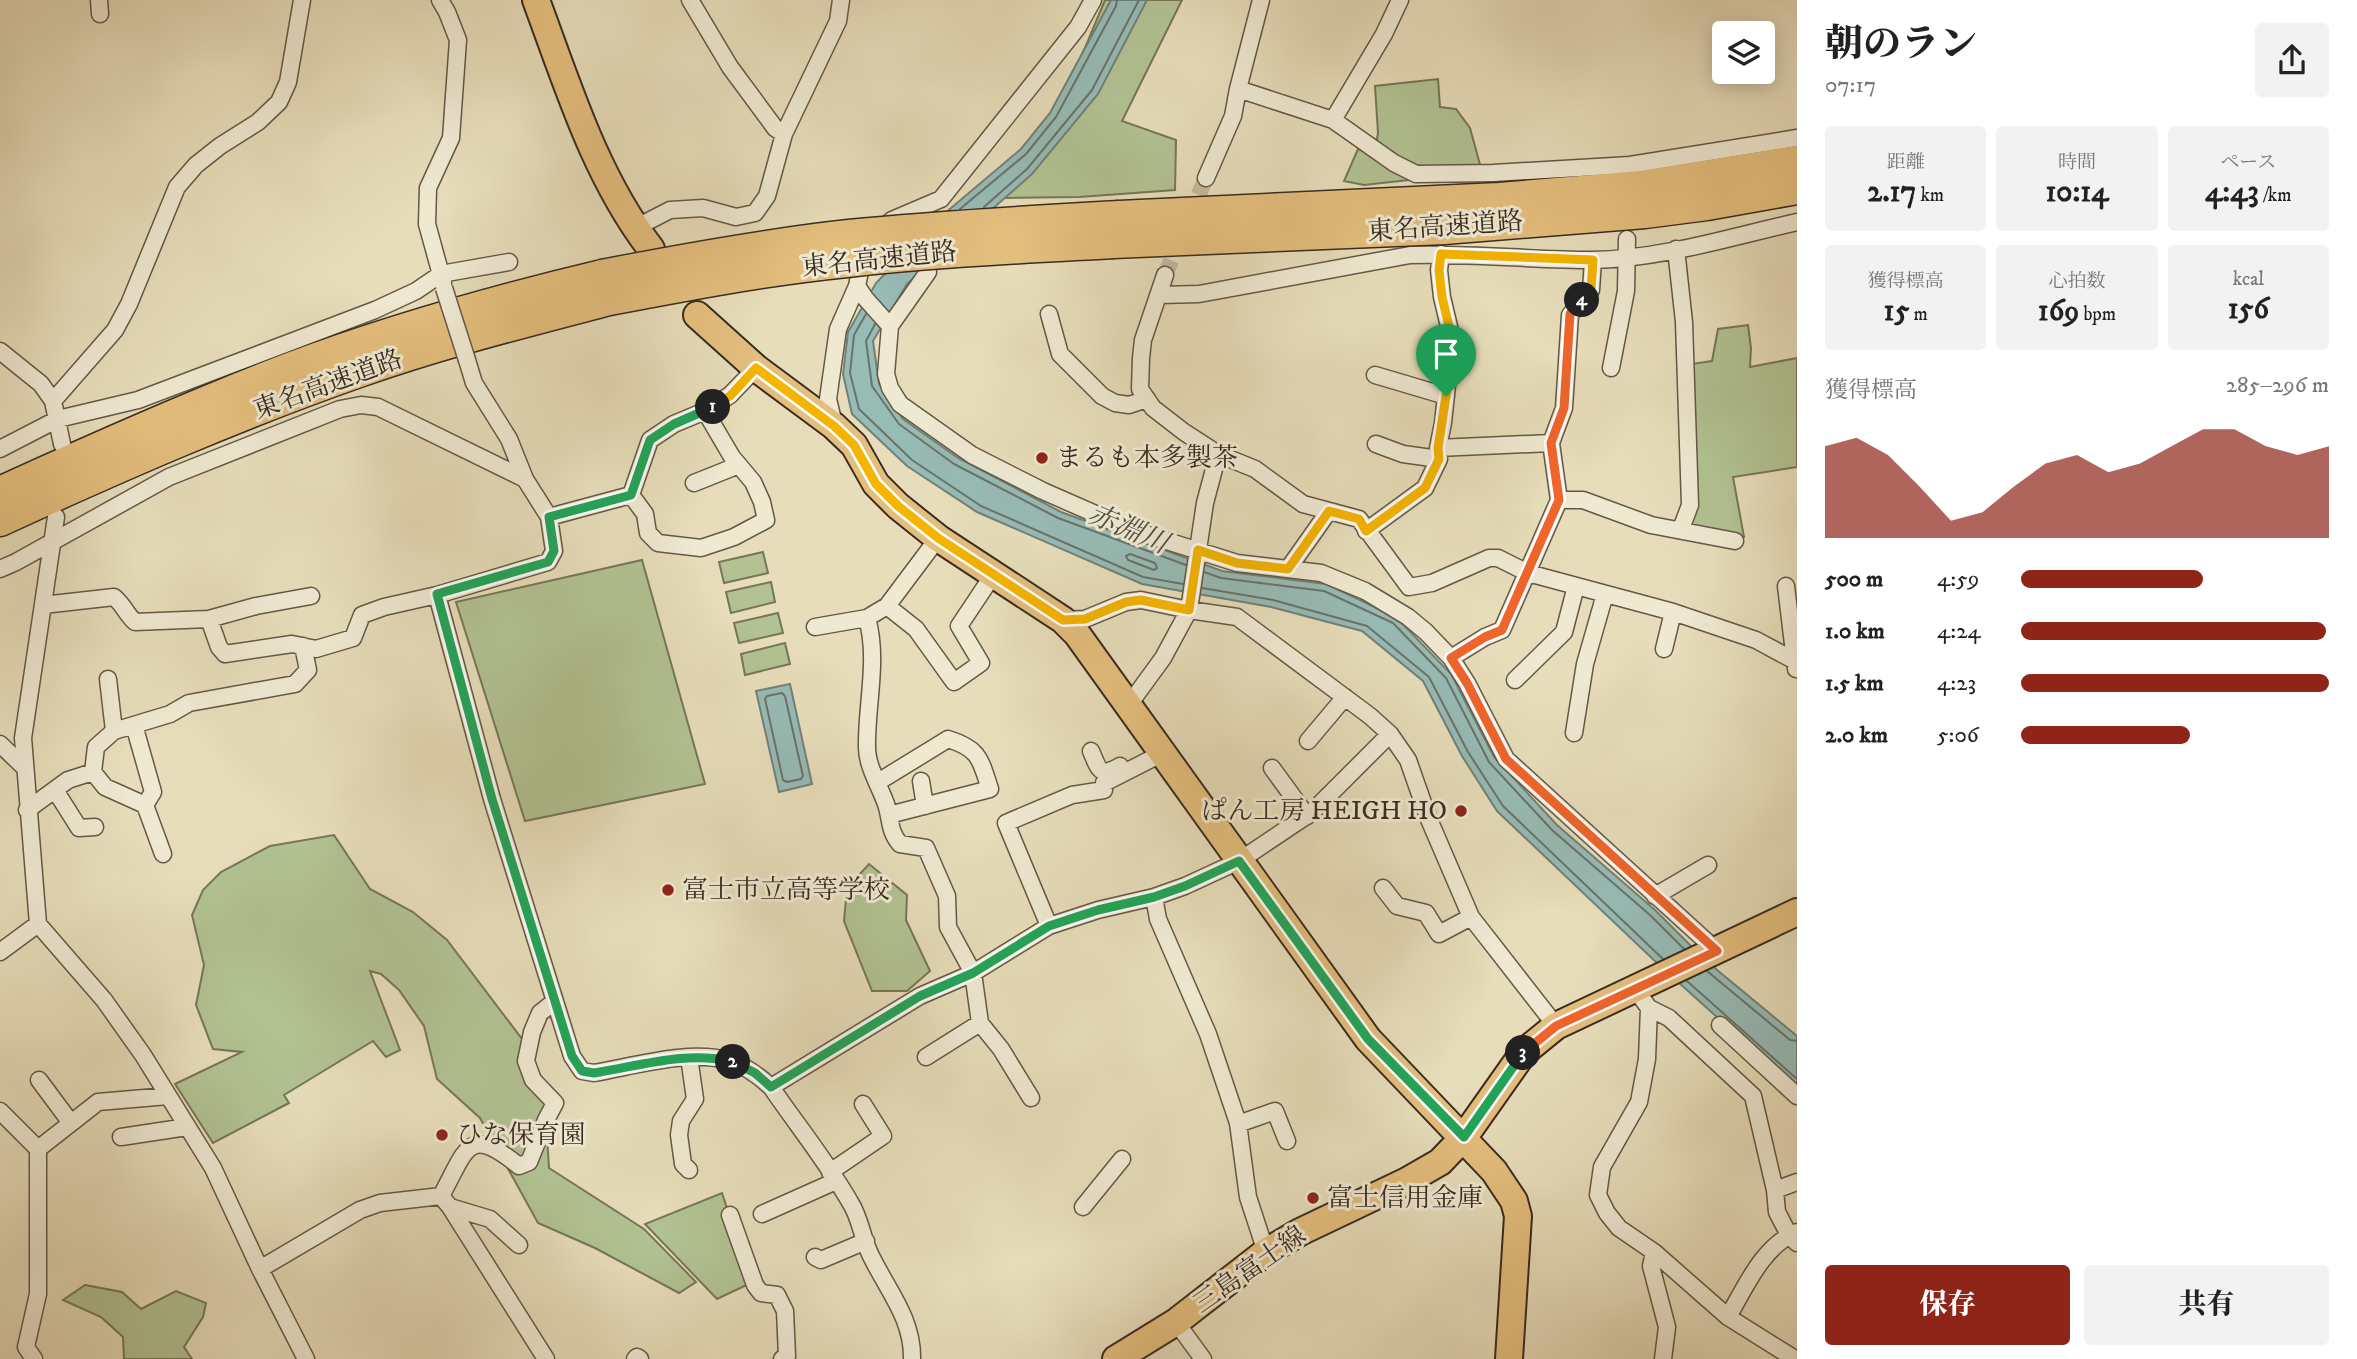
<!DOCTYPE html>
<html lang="ja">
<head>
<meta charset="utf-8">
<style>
  :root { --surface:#fff; --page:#f2f2f2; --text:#222; --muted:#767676; --accent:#8f2418 }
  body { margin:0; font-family:"IM FELL DW Pica","Noto Serif JP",serif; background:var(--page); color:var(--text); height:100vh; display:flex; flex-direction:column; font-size:26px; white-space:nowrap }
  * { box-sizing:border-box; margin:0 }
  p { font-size:23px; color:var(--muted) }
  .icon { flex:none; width:38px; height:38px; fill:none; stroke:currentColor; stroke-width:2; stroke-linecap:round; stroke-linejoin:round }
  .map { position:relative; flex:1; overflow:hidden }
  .details { display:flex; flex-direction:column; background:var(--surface); width:560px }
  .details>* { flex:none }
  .buttons { position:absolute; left:1712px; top:21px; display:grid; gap:14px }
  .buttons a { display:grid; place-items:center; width:63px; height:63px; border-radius:7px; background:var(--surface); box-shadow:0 4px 18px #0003; font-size:35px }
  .pin { position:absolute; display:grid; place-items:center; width:60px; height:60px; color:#fff; margin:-72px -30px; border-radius:50% 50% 50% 0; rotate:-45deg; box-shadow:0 0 7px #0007 }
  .pin .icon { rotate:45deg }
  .km { position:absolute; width:35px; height:35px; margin:-18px; border-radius:50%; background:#222; color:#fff; font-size:19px; line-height:35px; text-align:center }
  .round { display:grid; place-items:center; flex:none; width:74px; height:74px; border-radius:7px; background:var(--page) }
  .headline { display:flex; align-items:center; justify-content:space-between; height:119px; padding:0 28px }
  h1 { font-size:38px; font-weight:800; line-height:52px }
  .metrics { display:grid; grid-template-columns:repeat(3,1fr); gap:10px; height:119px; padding:7px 28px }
  .metrics div { display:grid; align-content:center; border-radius:7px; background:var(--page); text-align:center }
  .metrics b { font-size:30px; font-weight:800 }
  .metrics small { font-size:19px; font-weight:400 }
  .metrics p { font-size:19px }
  .chart { height:196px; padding:14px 28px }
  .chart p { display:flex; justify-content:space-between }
  .chart svg { width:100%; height:126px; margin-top:7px; fill:var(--accent); opacity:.7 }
  .button { display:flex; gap:14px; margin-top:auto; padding:14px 28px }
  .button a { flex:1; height:80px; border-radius:7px; background:var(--accent); color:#fff; font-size:28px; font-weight:800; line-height:80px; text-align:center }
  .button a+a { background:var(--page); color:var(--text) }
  ul { padding:0 28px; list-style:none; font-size:23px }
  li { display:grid; grid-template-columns:112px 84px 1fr; align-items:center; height:52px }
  li i { height:18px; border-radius:9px; background:var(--accent) }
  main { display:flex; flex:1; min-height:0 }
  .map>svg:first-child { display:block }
  .green { fill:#b2c292; stroke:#767659; stroke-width:2 }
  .water { fill:#97bbb5; stroke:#718179; stroke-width:2 }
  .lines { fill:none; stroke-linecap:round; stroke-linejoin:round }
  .shore { stroke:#68736a; stroke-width:2 }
  .street-tunnel { stroke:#c4b99b; stroke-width:16; stroke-dasharray:16 8; stroke-linecap:butt }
  .street-casing { stroke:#645846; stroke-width:19 }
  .primary-casing { stroke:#392b20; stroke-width:30 }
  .highway-casing { stroke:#392b20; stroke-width:33 }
  .street { stroke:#efe9d2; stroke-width:16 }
  .primary { stroke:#e4be7d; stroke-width:26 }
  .highway { stroke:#e4be7d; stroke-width:30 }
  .street-bridge-casing { stroke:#645846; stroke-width:19; stroke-linecap:butt }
  .highway-bridge-casing { stroke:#392b20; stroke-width:33; stroke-linecap:butt }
  .street-bridge { stroke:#efe9d2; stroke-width:16 }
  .highway-bridge { stroke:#e4be7d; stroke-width:30 }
  .split-1-casing { stroke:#fff; stroke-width:14 }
  .split-2-casing { stroke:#fff; stroke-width:14 }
  .split-3-casing { stroke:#fff; stroke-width:14 }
  .split-4-casing { stroke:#fff; stroke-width:14 }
  .split-5-casing { stroke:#fff; stroke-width:14 }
  .split-1 { stroke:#f5b400; stroke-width:9 }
  .split-2 { stroke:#22a559; stroke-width:9 }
  .split-3 { stroke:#22a559; stroke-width:9 }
  .split-4 { stroke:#f0652b; stroke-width:9 }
  .split-5 { stroke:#f5b400; stroke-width:9 }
  .poi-dot { fill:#8f2418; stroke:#efe9d2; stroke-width:2.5 }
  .labels { text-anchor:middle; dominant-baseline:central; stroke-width:6; stroke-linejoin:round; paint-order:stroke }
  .street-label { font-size:26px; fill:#392b20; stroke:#efe9d2 }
  .poi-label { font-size:26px; fill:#392b20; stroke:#efe9d2; text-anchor:start }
  .water-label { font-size:28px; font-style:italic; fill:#504f45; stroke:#efe9d2 }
</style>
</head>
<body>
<main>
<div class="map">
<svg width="1797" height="1359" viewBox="0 0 1797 1359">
  <rect width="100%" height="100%" fill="#e7ddba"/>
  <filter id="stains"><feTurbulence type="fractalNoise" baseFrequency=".00286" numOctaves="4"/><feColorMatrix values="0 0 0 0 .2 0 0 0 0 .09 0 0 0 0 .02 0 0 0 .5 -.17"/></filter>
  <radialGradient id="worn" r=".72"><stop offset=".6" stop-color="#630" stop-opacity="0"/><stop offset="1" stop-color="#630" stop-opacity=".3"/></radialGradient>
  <path class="green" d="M1105 0H1182L1122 121 1176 140 1175 190 1079 197 1004 198 1043 148Z
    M1438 79 1440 107 1456 109 1470 128 1482 172 1364 185 1344 181 1358 149 1374 155 1378 133 1375 86Z
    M1748 325 1751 348 1750 367 1797 358V467L1733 477 1744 537 1686 526 1691 364 1712 361 1718 329Z
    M763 552 768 573 724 583 719 562Z
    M642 560 705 784 525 821 456 602Z
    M771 582 775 602 731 613 726 592Z
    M778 613 783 633 739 643 734 623Z
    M785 643 790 664 745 675 741 654Z
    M334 835 370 889 413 912 447 940 522 1039 528 1075 555 1103 546 1120 549 1168 644 1229 696 1282 679 1293 595 1248 538 1223 480 1118 437 1079 424 1026 399 990 381 974 370 971 400 1050 386 1057 373 1041 284 1095 289 1103 213 1143 175 1084 242 1052 213 1049 196 1005 204 965 192 915 203 890 221 872 270 846Z
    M869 864 907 895 906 920 930 971 907 991H872L844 921 847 888Z
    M722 1193 751 1283 717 1299 645 1224Z
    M85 1285 122 1292 141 1309 176 1291 206 1303 203 1317 184 1347 192 1359H124L123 1337 101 1317 63 1300Z"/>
  <path class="water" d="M1111 0H1147L1098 94 1032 174 907 284 873 341 879 384 903 419 958 458 1061 512 1222 571 1326 584 1396 617 1451 674 1494 757 1557 825 1655 910 1705 960 1797 1036V1089L1658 964 1497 811 1462 756 1423 681 1362 631 1271 607 1142 584 977 512 907 466 852 414 843 374 848 332 876 283 938 219 1021 149 1050 113Z
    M790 684 812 784 779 792 756 691Z"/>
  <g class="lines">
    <path class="shore" d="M984 207 1027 169 1092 90 1139 0
      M960 209 1026 154 1056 117 1116 6 1117 0
      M866 314 854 335 850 373 859 409 912 460 981 506 1143 577 1183 584
      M875 324 866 341 872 386 899 424 954 464 1058 518 1186 565
      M1130 554 1155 563 1157 568 1154 570 1128 560 1126 556Z
      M1204 572 1221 578 1324 591 1393 623 1446 678 1489 762 1552 830 1650 915 1684 949
      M1202 588 1273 600 1367 626 1429 677 1468 752 1503 806 1663 959
      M782 693 785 696 803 776 801 779 787 782 783 780 765 699 767 696Z
      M1707 971 1790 1040 1797 1041
      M1687 981 1797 1079"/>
    <path class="street-tunnel" d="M1189 217 1206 178
      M1165 275 1181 238"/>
    <g class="street-casing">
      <path id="street" d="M99 0 100 14
        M440 0 447 12 458 40 451 138 428 188 427 224 443 282
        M690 0 730 67 775 128 784 134
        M1238 89 1333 120 1394 163 1416 174 1493 173 1630 165 1797 138
        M1333 120 1384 34 1400 0
        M1206 178 1233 116 1238 89 1261 0
        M886 226 892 220 941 199 1078 27 1093 0
        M635 228 670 210 703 208 736 217 755 213 767 196 784 134 838 21 841 0
        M1676 249 1684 322 1690 505 1681 529
        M928 272 890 326 886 374 890 388 900 404 972 455 1043 491 1132 530 1237 563 1321 573 1365 591 1408 617 1426 632 1451 658 1467 683 1506 759 1717 951
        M1165 275 1143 340 1141 358 1140 389 1153 408 1184 432 1218 454 1255 469 1303 504 1359 519 1409 587 1432 583 1489 558H1498L1528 573 1673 612 1756 640 1797 662
        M857 286 865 298 890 326
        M1159 295 1199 294 1410 255C1471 253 1531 260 1592 260 1661 259 1730 237 1797 222
        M1049 314 1060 354 1102 396 1115 403 1129 405 1147 399
        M0 351 41 384 53 401 62 444
        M467 360 474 383 509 439 525 479
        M1611 368 1626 291 1627 239
        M1375 375 1446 396
        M53 401 115 330 129 304 177 187 196 165 220 146 258 122 279 102 288 82 302 0
        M834 424 828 399 838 329 857 286 863 257
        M1376 444 1403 454 1439 459
        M1438 448 1551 443
        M0 449 58 419 138 400 375 310 416 291 441 274 509 262
        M694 483 739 465
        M631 495 645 514 648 533 658 543 701 548 734 537 766 520 762 502 753 482 732 457 705 411
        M1559 500H1583L1651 525 1735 541
        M56 517 23 738 38 924 104 1000 143 1055 213 1168 260 1269 306 1359
        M549 517 631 495 650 440 674 424 705 411 730 395 756 368
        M1366 531 1425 488 1439 459 1438 448 1443 423 1452 339 1442 297 1439 270 1441 254
        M938 538 887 606 867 618C879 660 866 705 867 748 867 766 880 787 886 804 891 819 889 832 900 844L926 848 947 896 948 927 973 973 980 1023 1001 1049 1031 1098
        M0 569 16 562 169 477 340 409 361 405 378 407 525 479 549 517 554 551 548 562 437 595 492 799 572 1056 582 1071 594 1073C635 1066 690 1049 730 1061 746 1066 759 1076 771 1087 797 1125 827 1162 850 1202 861 1219 862 1239 871 1256 888 1291 913 1319 912 1359
        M1288 569 1329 511
        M1786 586 1796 669
        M43 605 114 597C123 604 126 614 135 622L209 619 256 606 311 596
        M887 606 916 629 954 682 981 663 959 626 993 575
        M209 619 219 647 225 654 292 644 316 649 353 638 362 615 384 607 437 595
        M1063 620 1085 619 1126 602 1141 600 1189 610 1237 617 1370 716 1390 734 1408 760 1428 817 1471 917 1556 1026
        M815 627 867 618
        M1664 649 1673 612
        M1451 658 1485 637 1502 630 1559 500 1551 443 1564 408 1570 315 1591 290 1593 260
        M108 679 114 731
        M1515 680 1564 632 1576 586
        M1128 706 1163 658 1189 610 1205 503 1218 454
        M134 725 153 792 145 805
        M1574 733 1585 664 1605 594
        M1308 741 1345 697
        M0 744 25 768
        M1091 751C1099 769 1099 778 1120 766
        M1272 768 1307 816
        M93 772 105 787 145 805 163 854
        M921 781 925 806
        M878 782 948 739C980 749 980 759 990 789L889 815
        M55 790 79 828 95 827
        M27 810 68 780 93 772 96 747 114 731 170 714 189 703 295 684 308 670 303 646
        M1383 888 1397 906 1426 913 1439 934 1471 917
        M1655 896 1708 865
        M1154 897 1158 919 1208 1034 1238 1123 1248 1197 1266 1252
        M1049 926 1006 823 1072 795 1104 790V783L1161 754
        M0 952 38 924
        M1635 989 1649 1008 1647 1059 1639 1102 1602 1167 1598 1195 1607 1213 1619 1228 1654 1252 1728 1317 1795 1359
        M1649 1008 1669 1018 1753 1096 1775 1190 1777 1212 1789 1235 1797 1243
        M1720 1025 1797 1096
        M689 1057 695 1099 681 1121 679 1135 683 1164 689 1170
        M926 1057 980 1023
        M39 1080 71 1123
        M771 1087 920 996 973 973 1049 926 1098 910 1154 897 1185 886 1239 861 1312 812 1390 734
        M0 1111 38 1149V1294L26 1347 34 1359
        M1238 1124 1275 1111 1287 1141
        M121 1137 187 1127
        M38 1149 98 1102 168 1096
        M830 1172 883 1136 863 1104
        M1775 1190 1797 1182
        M441 1196C467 1149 467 1124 519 1166L529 1162 546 1120 555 1103 533 1080 526 1061 532 1032 540 1013 555 1001
        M450 1207 546 1359
        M1083 1207 1122 1159
        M762 1214 836 1181
        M730 1215 755 1285 761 1293 777 1295 785 1311 787 1356 782 1359
        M1654 1252 1651 1266 1667 1327 1663 1359
        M815 1257 821 1260 866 1241
        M260 1269 360 1210 380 1203 441 1196 450 1207 490 1219 519 1245
        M1728 1317C1745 1288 1763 1245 1797 1232
        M1176 1322 1203 1359
        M635 1359 637 1357 640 1359"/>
    </g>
    <g class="primary-casing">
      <path id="primary" d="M536 0C568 86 595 176 651 249
        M697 315 756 368 834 426 854 445 876 484 898 506 938 538 1063 620 1077 634 1368 1039 1494 1171 1514 1201 1518 1216 1509 1359
        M1116 1359 1176 1322 1266 1252 1300 1232 1407 1181 1440 1162 1464 1137 1524 1052 1556 1026 1797 912"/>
    </g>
    <g class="highway-casing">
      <path id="highway" d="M1119 216 1499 198 1641 186 1797 161
        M1113 243 1444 229 1645 213 1707 205 1797 189
        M0 492C96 448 193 405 292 367 393 329 497 300 602 275
        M0 521C118 467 236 415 359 372 441 343 525 322 609 300"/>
    </g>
    <use href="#street" class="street"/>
    <use href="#primary" class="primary"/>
    <use href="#highway" class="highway"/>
    <g class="street-bridge-casing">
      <path id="street-bridge" d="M444 288 467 360"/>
    </g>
    <g class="highway-bridge-casing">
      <path id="highway-bridge" d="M602 275C684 259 766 244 849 235 939 226 1029 221 1119 216
        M609 300C688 285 767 270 847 262 935 252 1024 248 1113 243"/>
    </g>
    <use href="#street-bridge" class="street-bridge"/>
    <use href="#highway-bridge" class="highway-bridge"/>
  </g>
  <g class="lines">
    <g class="split-1-casing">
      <path id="split-1" d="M713 407 730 396 756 368 834 426 854 445 876 484 898 506 938 538 1063 620 1085 619 1126 602 1141 600 1189 610 1198 550 1237 563 1288 569 1329 511 1359 519 1366 531 1425 488 1439 459 1438 448 1446 396"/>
    </g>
    <g class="split-2-casing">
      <path id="split-2" d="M713 407 674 424 650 440 631 495 549 517 554 551 548 562 437 594 492 799 572 1056 582 1071 594 1073C639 1066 688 1050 733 1062"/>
    </g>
    <g class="split-3-casing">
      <path id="split-3" d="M733 1062 755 1073 771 1087 920 996 973 973 1049 926 1098 910 1154 897 1185 886 1239 861 1368 1039 1464 1137 1523 1053"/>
    </g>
    <g class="split-4-casing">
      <path id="split-4" d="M1523 1053 1556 1026 1717 951 1506 759 1467 683 1451 658 1485 637 1502 630 1559 500 1551 443 1564 408 1570 314 1582 300"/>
    </g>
    <g class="split-5-casing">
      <path id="split-5" d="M1446 396 1452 339 1442 297 1439 270 1441 254 1593 260 1591 290 1582 300"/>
    </g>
    <use href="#split-1" class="split-1"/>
    <use href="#split-2" class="split-2"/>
    <use href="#split-3" class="split-3"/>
    <use href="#split-4" class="split-4"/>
    <use href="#split-5" class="split-5"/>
  </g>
  <g class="poi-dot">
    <circle cx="1042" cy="458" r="7"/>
    <circle cx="1461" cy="811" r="7"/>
    <circle cx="668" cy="890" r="7"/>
    <circle cx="442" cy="1135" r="7"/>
    <circle cx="1313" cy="1198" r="7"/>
  </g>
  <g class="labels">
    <g class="street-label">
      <text transform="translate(1445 227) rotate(-4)">東名高速道路</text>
      <text transform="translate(879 260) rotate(-6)">東名高速道路</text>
      <text transform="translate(328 385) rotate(-20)">東名高速道路</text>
      <text transform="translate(1250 1270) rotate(-35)">三島富士線</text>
    </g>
    <g class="poi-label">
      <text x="1056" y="458">まるも本多製茶</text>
      <text x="1447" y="811" text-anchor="end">ぱん工房 HEIGH HO</text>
      <text x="682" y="890">富士市立高等学校</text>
      <text x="456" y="1135">ひな保育園</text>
      <text x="1327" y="1198">富士信用金庫</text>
    </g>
    <g class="water-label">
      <text transform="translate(1128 529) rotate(23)">赤淵川</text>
    </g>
  </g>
  <rect width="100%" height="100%" filter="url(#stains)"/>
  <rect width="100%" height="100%" fill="url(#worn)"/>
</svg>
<div class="buttons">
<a><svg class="icon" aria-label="layers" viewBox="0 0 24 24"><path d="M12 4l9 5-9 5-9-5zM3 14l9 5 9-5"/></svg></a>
</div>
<div class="pin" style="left:1446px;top:396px;background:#1e9e55"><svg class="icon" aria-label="arrive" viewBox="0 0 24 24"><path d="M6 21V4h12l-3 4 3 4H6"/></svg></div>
<b class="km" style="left:713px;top:407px">1</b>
<b class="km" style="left:733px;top:1062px">2</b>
<b class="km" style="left:1523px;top:1053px">3</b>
<b class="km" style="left:1582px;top:300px">4</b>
</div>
<section class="details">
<div class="headline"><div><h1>朝のラン</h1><p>07:17</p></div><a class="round"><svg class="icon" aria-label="share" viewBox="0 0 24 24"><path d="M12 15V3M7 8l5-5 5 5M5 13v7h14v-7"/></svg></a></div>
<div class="metrics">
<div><p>距離</p><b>2.17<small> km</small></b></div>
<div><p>時間</p><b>10:14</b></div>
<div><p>ペース</p><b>4:43<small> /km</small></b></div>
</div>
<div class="metrics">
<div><p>獲得標高</p><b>15<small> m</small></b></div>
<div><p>心拍数</p><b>169<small> bpm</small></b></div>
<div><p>kcal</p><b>156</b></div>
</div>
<div class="chart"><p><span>獲得標高</span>285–296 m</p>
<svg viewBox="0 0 160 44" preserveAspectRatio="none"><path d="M0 44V12L10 9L20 15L30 26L40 38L50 35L60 26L70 18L80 15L90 21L100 18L110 12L120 6L130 6L140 12L150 15L160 12V44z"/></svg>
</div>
<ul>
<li><b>500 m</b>4:59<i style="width:59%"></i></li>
<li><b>1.0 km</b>4:24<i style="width:99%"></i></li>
<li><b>1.5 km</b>4:23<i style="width:100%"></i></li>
<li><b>2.0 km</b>5:06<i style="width:55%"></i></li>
</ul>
<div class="button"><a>保存</a><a>共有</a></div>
</section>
</main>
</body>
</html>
